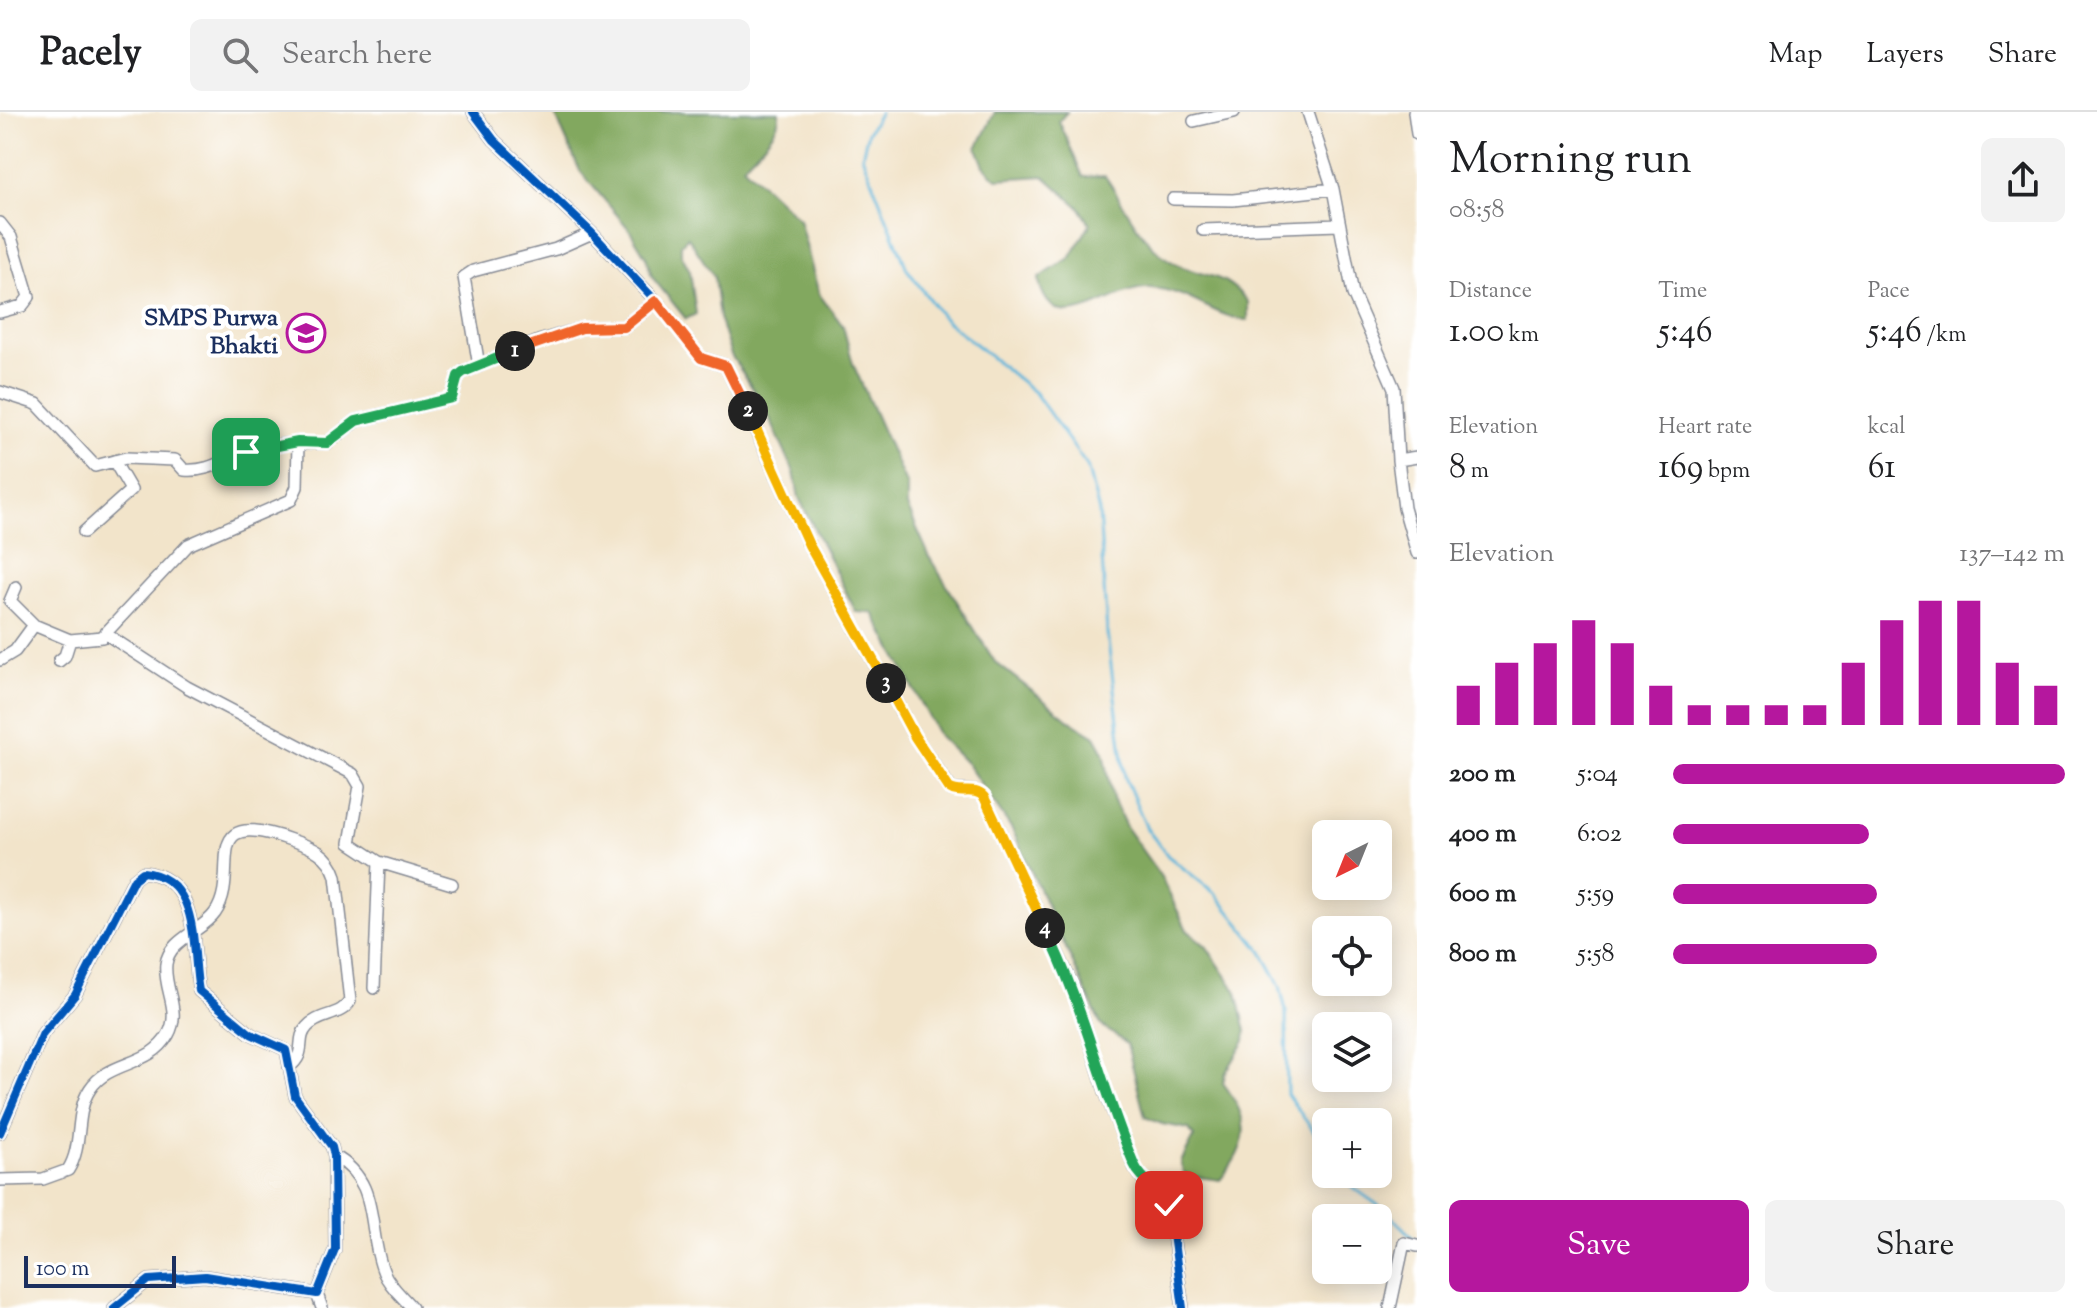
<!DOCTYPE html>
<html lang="en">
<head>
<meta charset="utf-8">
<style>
  :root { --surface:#fff; --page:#f2f2f2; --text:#202124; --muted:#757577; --line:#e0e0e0; --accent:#b5179e }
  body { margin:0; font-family:"Sorts Mill Goudy",serif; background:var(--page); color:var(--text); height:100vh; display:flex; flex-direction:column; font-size:30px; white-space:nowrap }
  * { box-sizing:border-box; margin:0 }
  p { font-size:26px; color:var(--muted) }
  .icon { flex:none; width:44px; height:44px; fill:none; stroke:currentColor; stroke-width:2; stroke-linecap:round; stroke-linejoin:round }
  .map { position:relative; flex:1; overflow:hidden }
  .details { display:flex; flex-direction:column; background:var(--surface); width:680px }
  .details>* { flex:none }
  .needle { width:52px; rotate:223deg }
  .fabs { position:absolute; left:1312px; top:708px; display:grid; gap:16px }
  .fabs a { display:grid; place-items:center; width:80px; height:80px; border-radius:12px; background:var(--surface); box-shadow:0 4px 20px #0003; font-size:40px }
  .scale { position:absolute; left:24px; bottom:20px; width:152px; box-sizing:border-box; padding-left:8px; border:4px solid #1b2f5e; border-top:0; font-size:22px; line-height:28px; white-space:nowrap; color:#1b2f5e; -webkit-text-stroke:6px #fff; paint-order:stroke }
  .pin { position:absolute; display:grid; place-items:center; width:68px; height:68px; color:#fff; margin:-34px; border-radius:16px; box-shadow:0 4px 12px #0006 }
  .km { position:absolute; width:40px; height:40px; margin:-20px; border-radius:50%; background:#222; color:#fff; font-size:22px; line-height:40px; text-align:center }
  .round { display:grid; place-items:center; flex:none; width:84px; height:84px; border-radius:12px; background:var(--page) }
  .head { display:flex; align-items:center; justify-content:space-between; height:136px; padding:0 32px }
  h1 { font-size:44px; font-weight:600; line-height:60px }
  .metrics { display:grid; grid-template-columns:repeat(3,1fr); gap:12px; height:136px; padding:8px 32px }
  .metrics div { display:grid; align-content:center }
  .metrics b { font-size:34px; font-weight:600 }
  .metrics small { font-size:22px; font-weight:400 }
  .metrics p { font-size:22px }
  .chart { height:224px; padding:16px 32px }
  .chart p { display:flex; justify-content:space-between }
  .chart svg { width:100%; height:144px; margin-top:8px; stroke:var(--accent); stroke-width:6 }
  .primary-button { display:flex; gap:16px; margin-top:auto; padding:16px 32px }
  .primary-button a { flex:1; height:92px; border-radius:12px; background:var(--accent); color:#fff; font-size:32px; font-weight:600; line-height:92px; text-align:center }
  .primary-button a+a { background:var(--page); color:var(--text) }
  ul { padding:0 32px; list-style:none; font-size:26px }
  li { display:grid; grid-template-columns:128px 96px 1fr; align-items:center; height:60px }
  li i { height:20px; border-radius:10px; background:var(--accent) }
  header { display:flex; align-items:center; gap:48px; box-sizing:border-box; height:112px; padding:0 40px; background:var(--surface); border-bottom:2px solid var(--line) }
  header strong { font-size:38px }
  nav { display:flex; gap:44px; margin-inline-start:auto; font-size:28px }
  .search { width:560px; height:72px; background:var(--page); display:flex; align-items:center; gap:20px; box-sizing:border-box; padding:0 28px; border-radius:12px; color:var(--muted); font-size:30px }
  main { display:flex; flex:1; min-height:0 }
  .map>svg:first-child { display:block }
  .forest { fill:#82a85e; stroke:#4e6c5e; stroke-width:2 }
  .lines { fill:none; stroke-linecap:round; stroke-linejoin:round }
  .stream { stroke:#5db5da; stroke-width:3 }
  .minor-casing { stroke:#868a94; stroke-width:14 }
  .minor { stroke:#fff; stroke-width:11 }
  .cycleway-casing { stroke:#fff; stroke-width:13 }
  .cycleway { stroke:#0057b8; stroke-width:8 }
  .split-1-casing { stroke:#fff; stroke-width:16 }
  .split-2-casing { stroke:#fff; stroke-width:16 }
  .split-3-casing { stroke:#fff; stroke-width:16 }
  .split-4-casing { stroke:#fff; stroke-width:16 }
  .split-5-casing { stroke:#fff; stroke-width:16 }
  .split-1 { stroke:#22a559; stroke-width:10 }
  .split-2 { stroke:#f0652b; stroke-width:10 }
  .split-3 { stroke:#f5b400; stroke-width:10 }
  .split-4 { stroke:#f5b400; stroke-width:10 }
  .split-5 { stroke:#22a559; stroke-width:10 }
  .labels { text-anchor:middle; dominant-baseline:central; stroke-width:8; stroke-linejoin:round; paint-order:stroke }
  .poi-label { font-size:24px; font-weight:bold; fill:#1b2f5e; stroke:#fff; text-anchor:end }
</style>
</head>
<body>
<header>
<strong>Pacely</strong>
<div class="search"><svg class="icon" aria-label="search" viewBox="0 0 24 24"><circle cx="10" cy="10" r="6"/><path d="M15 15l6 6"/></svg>Search here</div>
<nav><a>Map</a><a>Layers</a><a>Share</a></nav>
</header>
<main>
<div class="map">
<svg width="1417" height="1196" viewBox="0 0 1417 1196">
  <rect width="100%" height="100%" fill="#fff"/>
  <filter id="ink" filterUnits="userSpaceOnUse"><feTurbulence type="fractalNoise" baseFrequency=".0125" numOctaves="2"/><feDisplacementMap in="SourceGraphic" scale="16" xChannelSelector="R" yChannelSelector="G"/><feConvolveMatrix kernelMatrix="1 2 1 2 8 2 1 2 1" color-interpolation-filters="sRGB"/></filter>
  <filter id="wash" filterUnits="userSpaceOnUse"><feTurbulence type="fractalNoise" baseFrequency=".006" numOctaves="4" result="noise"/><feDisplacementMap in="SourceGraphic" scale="32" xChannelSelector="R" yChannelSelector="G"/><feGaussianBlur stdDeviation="1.8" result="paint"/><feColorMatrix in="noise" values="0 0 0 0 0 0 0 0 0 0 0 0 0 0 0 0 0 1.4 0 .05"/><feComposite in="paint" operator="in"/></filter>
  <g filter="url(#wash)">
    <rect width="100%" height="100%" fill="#f2e4ca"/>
    <path class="forest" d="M554 0H779C781 20 755 40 743 54L799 107 819 182 843 214 853 252 907 374V394L931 448 995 550 1069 608 1095 624 1104 640 1113 687 1127 717 1161 765 1187 818 1206 834 1237 880 1246 919 1245 929 1225 962 1223 971C1252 1009 1250 1032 1220 1068L1191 1064 1183 1060 1181 1050 1194 1025 1189 1017 1162 1012 1145 1005 1127 932 1101 913 1012 717 967 652 939 624 873 501 856 500 799 386 794 360 764 294 731 243 719 206 714 165 688 125 681 132V142L690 159 696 202 686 207 652 165 646 145 629 117 580 59Z
      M995 0H1067L1059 9 1083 65 1105 64C1125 92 1142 134 1174 151 1208 169 1219 156 1248 190V208C1214 206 1190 178 1150 176 1123 175 1096 199 1068 200 1050 200 1040 181 1039 166L1071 145 1090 112 1080 96 1044 64 997 67 984 54 977 36Z"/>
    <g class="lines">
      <path class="stream" d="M880 0 868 20 862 44 907 157 943 206 1035 281 1087 354 1099 400 1107 521 1125 665 1147 717 1168 744 1216 782 1262 840 1280 874 1286 899 1287 982 1326 1037
        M1343 1062 1351 1074 1385 1098 1416 1129"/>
    </g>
  </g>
  <g filter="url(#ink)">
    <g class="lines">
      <g class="minor-casing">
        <path id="minor" d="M473 0 494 28 592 121 656 189 701 246 726 254 809 433 915 625 952 678 975 679 984 685 1072 872 1105 979 1135 1056 1144 1069 1166 1085 1169 1093 1183 1196
          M1308 0 1333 77 1353 182 1394 276 1398 348
          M1414 0 1417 22
          M1194 9 1234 0
          M1173 87 1233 88 1333 77
          M0 111 11 125 29 185 22 194 0 200
          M1203 118 1339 113
          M479 254 464 165 473 159 556 137 592 121
          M0 280 37 292 95 354 126 346 175 348 184 358C210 360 222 348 245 340 271 331 300 331 327 331L356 309 452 286 458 264 463 260 539 229 582 216 624 215 656 189
          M1417 345 1398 348 1404 396 1417 441
          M84 420 131 378 114 349
          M16 475 10 489 34 513
          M106 522 187 575 353 662 360 674 350 731 379 750
          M0 548 15 539 34 513 70 528 102 525 188 433 291 388 297 375 298 330
          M59 549 65 544 70 528
          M374 876 379 750 452 772
          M0 1021 43 921 75 883 134 767 143 760C202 766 191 837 199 879L251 922 286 938 295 984 332 1035 334 1044 335 1137 317 1182 205 1164 149 1168 114 1196
          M334 1044C382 1070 366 1119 384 1161 390 1175 403 1185 412 1196
          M0 1068 43 1067 68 1058C84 1033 74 1001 90 977 109 948 150 955 168 923 182 899 163 877 166 852 169 827 203 819 215 801 243 761 194 694 291 728 312 735 329 742 336 764L350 889C341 905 319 901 307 915 295 928 308 941 289 955
          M317 1182 322 1196
          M1390 1196 1404 1131 1417 1134"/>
      </g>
      <use href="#minor" class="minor"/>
      <g class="cycleway-casing">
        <path id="cycleway" d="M473 0 494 28 592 121 656 189 701 246 726 254 809 433 915 625 952 678 975 679 984 685 1072 872 1105 979 1135 1056 1144 1069 1166 1085 1169 1093 1183 1196
          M0 1021 43 921 75 883 134 767 143 760C202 766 191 837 199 879L251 922 286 938 295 984 332 1035 334 1044 335 1137 317 1182 205 1164 149 1168 114 1196"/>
      </g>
      <use href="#cycleway" class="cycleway"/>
    </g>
  </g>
  <g class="lines" filter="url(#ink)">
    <g class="split-1-casing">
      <path id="split-1" d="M246 340 298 330 327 331 356 309 452 286 458 264 463 260 515 239"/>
    </g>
    <g class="split-2-casing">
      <path id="split-2" d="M515 239 582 216 624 215 656 189 701 246 726 254 748 299"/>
    </g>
    <g class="split-3-casing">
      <path id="split-3" d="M748 299 809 433 886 571"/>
    </g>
    <g class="split-4-casing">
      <path id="split-4" d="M886 571 915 625 949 676C960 684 974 674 984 685L1045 816"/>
    </g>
    <g class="split-5-casing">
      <path id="split-5" d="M1045 816C1083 892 1101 974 1134 1052 1142 1071 1162 1075 1169 1093"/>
    </g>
    <use href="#split-1" class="split-1"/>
    <use href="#split-2" class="split-2"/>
    <use href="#split-3" class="split-3"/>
    <use href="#split-4" class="split-4"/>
    <use href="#split-5" class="split-5"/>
  </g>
  <defs>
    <g id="school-ring" transform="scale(2)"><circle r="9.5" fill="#fff" stroke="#b5179e" stroke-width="1.5"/><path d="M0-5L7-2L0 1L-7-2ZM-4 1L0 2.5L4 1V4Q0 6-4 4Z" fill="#b5179e"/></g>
  </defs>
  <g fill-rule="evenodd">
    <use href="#school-ring" x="306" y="221"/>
  </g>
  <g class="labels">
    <g class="poi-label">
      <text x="278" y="207">SMPS Purwa<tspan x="278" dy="28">Bhakti</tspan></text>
    </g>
  </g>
</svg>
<div class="fabs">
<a><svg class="needle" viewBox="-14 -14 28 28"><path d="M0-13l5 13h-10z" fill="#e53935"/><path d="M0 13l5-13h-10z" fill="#757577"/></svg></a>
<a><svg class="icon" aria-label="locate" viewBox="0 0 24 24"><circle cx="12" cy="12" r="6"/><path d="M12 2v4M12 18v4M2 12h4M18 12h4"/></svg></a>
<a><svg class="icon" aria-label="layers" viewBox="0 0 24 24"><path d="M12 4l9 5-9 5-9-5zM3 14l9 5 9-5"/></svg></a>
<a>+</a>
<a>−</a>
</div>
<div class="scale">100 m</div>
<div class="pin" style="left:246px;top:340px;background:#1e9e55"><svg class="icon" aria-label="arrive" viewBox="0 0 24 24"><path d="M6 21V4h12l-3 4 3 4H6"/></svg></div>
<div class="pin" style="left:1169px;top:1093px;background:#d93025"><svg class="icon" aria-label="check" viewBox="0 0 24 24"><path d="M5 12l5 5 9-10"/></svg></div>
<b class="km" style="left:515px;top:239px">1</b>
<b class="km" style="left:748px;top:299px">2</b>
<b class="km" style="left:886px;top:571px">3</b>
<b class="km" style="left:1045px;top:816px">4</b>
</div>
<section class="details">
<div class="head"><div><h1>Morning run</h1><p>08:58</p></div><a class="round"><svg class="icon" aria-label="share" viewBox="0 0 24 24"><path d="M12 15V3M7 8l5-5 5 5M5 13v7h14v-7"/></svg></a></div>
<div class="metrics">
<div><p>Distance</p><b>1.00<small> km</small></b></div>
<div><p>Time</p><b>5:46</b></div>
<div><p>Pace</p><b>5:46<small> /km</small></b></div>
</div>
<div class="metrics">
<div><p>Elevation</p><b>8<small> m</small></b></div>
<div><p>Heart rate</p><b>169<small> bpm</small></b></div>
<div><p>kcal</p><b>61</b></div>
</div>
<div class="chart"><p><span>Elevation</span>137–142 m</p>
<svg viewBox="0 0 160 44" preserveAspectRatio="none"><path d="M5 44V32M15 44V25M25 44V19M35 44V12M45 44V19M55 44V32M65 44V38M75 44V38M85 44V38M95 44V38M105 44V25M115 44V12M125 44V6M135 44V6M145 44V25M155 44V32"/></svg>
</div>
<ul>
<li><b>200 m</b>5:04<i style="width:100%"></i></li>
<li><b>400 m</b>6:02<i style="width:50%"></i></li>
<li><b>600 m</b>5:59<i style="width:52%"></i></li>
<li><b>800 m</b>5:58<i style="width:52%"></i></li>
</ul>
<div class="primary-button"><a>Save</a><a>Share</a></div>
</section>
</main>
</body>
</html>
